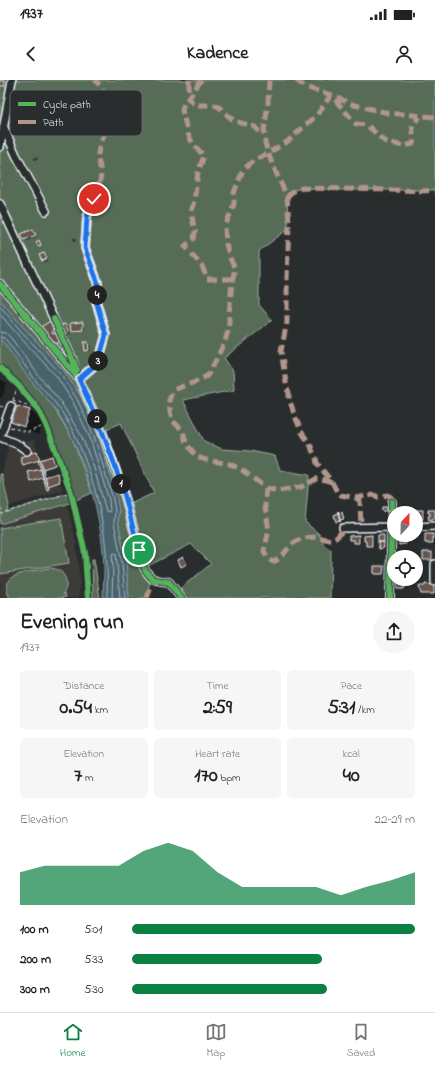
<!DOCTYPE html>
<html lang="en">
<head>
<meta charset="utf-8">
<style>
  :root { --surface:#fff; --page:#f6f6f6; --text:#202124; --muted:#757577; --line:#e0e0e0; --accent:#0b8043 }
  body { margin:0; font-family:"Indie Flower",sans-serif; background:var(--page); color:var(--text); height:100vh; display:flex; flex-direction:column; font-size:15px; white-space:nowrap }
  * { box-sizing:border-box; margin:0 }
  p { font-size:13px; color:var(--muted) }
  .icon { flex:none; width:22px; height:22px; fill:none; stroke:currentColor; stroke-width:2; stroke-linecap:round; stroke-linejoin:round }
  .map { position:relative; height:518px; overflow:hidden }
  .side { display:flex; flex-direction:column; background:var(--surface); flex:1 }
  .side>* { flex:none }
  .needle { width:26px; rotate:22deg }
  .fabs { position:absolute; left:387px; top:426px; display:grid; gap:8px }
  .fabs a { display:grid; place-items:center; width:36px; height:36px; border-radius:50%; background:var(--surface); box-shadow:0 2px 10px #0003; font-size:20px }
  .pin { position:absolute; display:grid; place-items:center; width:34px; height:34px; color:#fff; margin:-17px; border:2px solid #fff; border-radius:50%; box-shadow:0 1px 4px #0007 }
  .km { position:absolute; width:20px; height:20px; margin:-10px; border-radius:50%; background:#222; color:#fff; font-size:11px; line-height:20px; text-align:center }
  .round { display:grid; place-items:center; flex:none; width:42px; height:42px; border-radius:21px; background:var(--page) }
  .head { display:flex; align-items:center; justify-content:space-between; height:68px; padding:0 20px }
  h1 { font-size:22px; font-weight:700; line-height:30px }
  .stats { display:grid; grid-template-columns:repeat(3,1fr); gap:6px; height:68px; padding:4px 20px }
  .stats div { display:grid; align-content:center; border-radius:6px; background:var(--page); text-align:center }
  .stats b { font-size:20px; font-weight:700 }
  .stats small { font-size:11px; font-weight:400 }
  .stats p { font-size:11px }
  .chart { height:112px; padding:8px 20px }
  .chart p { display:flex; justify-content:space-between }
  .chart svg { width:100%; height:72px; margin-top:4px; fill:var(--accent); opacity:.7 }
  ul { padding:0 20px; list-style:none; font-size:13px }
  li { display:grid; grid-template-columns:64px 48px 1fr; align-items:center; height:30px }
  li i { height:10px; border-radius:5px; background:var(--accent) }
  .status { display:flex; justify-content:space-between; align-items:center; height:28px; padding:0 20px; background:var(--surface); direction:ltr }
  .status svg { height:11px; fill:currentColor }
  header { display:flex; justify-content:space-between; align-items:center; height:52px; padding:0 20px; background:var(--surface); font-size:18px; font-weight:700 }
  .tabs { display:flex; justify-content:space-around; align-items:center; height:56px; border-top:1px solid var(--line); background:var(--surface); font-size:11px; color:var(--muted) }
  .tabs a { display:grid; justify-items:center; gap:2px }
  .tabs .current { color:var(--accent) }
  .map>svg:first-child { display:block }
  .built { fill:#3c3a38 }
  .green { fill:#576c57; stroke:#a0aea8 }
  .water { fill:#48636d; stroke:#889ca5 }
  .shadow { fill:#0007 }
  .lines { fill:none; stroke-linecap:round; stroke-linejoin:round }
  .shore { stroke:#a8b8c0; stroke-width:1 }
  .building { fill:#67574e; stroke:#e8f1f8 }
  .minor-casing { stroke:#e8f1f8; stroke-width:10 }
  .path { stroke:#e8f1f8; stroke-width:1; stroke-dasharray:3 3; stroke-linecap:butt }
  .minor { stroke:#2a2d2e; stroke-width:7 }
  .quiet { stroke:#b2968c; stroke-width:5; stroke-dasharray:10 5; stroke-linecap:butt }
  .cycleway-casing { stroke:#2a2d2e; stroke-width:8 }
  .cycleway { stroke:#56b35d; stroke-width:6 }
  .route-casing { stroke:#fff; stroke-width:8 }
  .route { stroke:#1a73e8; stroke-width:5 }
  .key { fill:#2a2d2e; stroke:#63686b; stroke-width:1 }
  .key-label { font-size:11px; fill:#e8f1f8 }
</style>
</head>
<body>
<div class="status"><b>19:37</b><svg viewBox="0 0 49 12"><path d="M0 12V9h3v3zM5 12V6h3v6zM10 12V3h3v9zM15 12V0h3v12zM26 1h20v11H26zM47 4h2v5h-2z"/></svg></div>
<header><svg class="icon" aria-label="back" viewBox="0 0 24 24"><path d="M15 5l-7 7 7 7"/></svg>Kadence<svg class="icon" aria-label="person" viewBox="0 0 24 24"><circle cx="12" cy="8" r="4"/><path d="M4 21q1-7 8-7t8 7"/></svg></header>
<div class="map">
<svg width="435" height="518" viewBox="0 0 435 518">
  <rect width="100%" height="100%" fill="#2a2d2e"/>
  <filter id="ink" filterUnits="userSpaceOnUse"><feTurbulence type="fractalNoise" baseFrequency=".025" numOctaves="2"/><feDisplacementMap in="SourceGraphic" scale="8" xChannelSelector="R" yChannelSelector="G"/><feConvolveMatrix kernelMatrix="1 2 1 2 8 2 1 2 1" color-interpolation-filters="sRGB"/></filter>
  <g filter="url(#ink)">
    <path class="built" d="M10 358 20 363 34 360 40 380 52 376 55 385 43 389 45 396 58 393 63 410 9 426 2 394Z
      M67 424 76 463 80 499 79 518H0V444Z"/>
    <path class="green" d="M0 0H435V110H343L303 108 290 111 287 114 288 149 259 171V225L272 240 224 278 233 291 234 310 183 320 204 361 222 369 250 371 275 376 280 390 309 395 305 442 319 454 324 465 331 470 330 518H181L177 511 211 484 191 464 144 488 128 425 154 413 121 343 103 351 124 421 140 488 145 498 150 503 145 518H129L126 483 118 441 119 431 98 355 81 317 64 291 24 248 0 220Z
      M0 259 4 263 32 302 53 326 73 360 92 413 67 424 0 444V394H2L9 426 7 432 71 412 46 345 38 329 18 305 0 288Z
      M61 438 69 483 0 494V448Z
      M92 479H94L100 518H93Z
      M49 488C64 488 71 502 63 514H65L66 517 61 518H10C5 510 6 500 15 496 22 492 40 490 49 488Z"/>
    <path class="water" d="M0 220 24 248 64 291 81 317 98 355 117 418 119 431 118 441 126 483 129 518H103C103 508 104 498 104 487 102 435 84 369 53 326 47 318 39 311 33 303 22 290 14 277 4 263L0 259Z"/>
    <path class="shadow" d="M4 1 6 3V6L2 7 0 6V2Z
      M37 77 38 79 34 80V78Z
      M33 150 35 151 37 156 27 161 25 160 23 155Z
      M73 158H76L77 160 74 161Z
      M44 174 46 175 48 180 45 182 42 181Z
      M52 241 65 262 60 265 56 262 54 263 51 261Z
      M82 243 84 244 85 250 74 252 72 250Z
      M65 245 67 246 71 253 68 255 66 253Z
      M88 263 90 264 91 271H88L86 270Z
      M0 299 7 303 2 318H0Z
      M29 331 45 340 39 355 28 351 12 342Z
      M37 372 39 374 41 380 52 377 54 378 56 383 44 387 41 381 26 386 24 384Z
      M43 390 45 398 57 394 60 395 62 403 51 406 47 404 49 411 45 399 34 402 32 401Z
      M423 431 425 432V439H416V433Z
      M342 433 344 435 346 440 339 442 337 441Z
      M433 455 435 457V465H431L426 463Z
      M359 456 361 457V463H357L355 462V460L350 459Z
      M372 456 374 458V466L369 467 367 465V462Z
      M383 456 385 457 386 469H382L380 468Z
      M406 456 408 457V465L405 464V466L400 465Z
      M431 473 433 475V481H426L424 479Z
      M183 478 185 479 188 485 184 487 182 486Z
      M383 487 385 488V494H377L375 493Z
      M406 502 408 504V508H406V509H401L398 508Z
      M434 506 435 507V515H425L422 513Z"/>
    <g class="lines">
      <path class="shore" d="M0 226 21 251 61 294 77 319 94 356 113 419 115 431 114 442 122 483 125 518
        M0 234 17 254 57 297 73 322 90 358 109 420 110 430 109 432 106 431 94 388 81 355 60 321 39 296 11 258 6 253 0 252
        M0 257 4 258 7 261C17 274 26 288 36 301 42 308 50 316 56 324 69 341 78 361 85 380 102 425 109 470 107 518
        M112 518 113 486 112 475 114 473 116 474 117 484 120 518"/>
    </g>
    <path class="building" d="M4 0 5 6H0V1Z
      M33 149 36 155 24 160 21 154Z
      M39 160 41 165 38 166 36 162Z
      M44 173 47 179 42 181 39 175Z
      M52 240 55 246 53 248V251L52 253 53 254 58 252 62 260 56 264 53 260 50 262 39 248Z
      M83 242V250L71 251 70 243Z
      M65 244 69 252 65 254 61 245Z
      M84 262H88L89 270 85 271Z
      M17 326 30 330 24 347 11 342Z
      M37 371 40 380 23 385 20 377Z
      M52 376 55 385 43 389 40 380Z
      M38 380H40L49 409 47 410Z
      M41 389 43 398 31 402 28 392Z
      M58 393 60 402 48 406 45 397Z
      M382 427H386L387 431H382Z
      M405 429 406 433H399V430Z
      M414 430H423V439H416V433H414Z
      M428 430H435V438L429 440 428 436H430V433H428Z
      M338 431 340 442V441L336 442 334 435 338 433Z
      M338 432V433L342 432 344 439 340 440V442L338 431Z
      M425 454H433V464H428V463H425Z
      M359 455V463H354V460H349V456Z
      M372 455V466H366V461H364V456Z
      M378 455H384V462H378Z
      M399 455H407L406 464 399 465Z
      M378 462H384V468L379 469Z
      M423 472H432V480H423Z
      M399 473H406V477H399Z
      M183 477 187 484 181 487 178 480Z
      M374 486H384L383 494H374Z
      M397 501H406V507H404V509H397Z
      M425 504 434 505V514H421L419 506H425Z"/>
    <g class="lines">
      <g class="minor-casing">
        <path id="minor" d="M4 48 16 75 46 131
          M0 67 12 0
          M0 124 72 278 79 299 94 286 99 280 106 255 96 221 98 203 85 168 87 137 94 119
          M0 204 79 299 102 351 125 417 144 488C152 501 154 500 169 502L181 518
          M0 356 11 326
          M0 357 19 365 27 371
          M416 447 435 446
          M343 448 394 447
          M435 484V502
          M390 518 392 422"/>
      </g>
      <path class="path" d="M13 320 38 329
        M13 320 18 305
        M0 326 5 328
        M10 347 26 352H29L46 345
        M0 428 6 432
        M0 434 71 412"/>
      <use href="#minor" class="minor"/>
      <path class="quiet" d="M189 0V18L193 23 199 25H214L219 27 234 41 255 47 257 50 264 52
        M201 0 189 18 184 23 182 30 188 54 193 64 204 76 198 92 194 121 191 133 195 151 194 159 185 166 202 186 207 199H233
        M269 0 268 23 264 52 265 63 271 81 287 117 289 142 287 198V242L281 271 287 309 289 313V320L292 327 293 331 301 351 311 366 312 370 316 378 317 383 332 402 337 412 341 415 356 418 366 416 374 415 378 417 388 415 391 417 392 422
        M296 0 305 7 331 15 354 25 389 33 435 37
        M287 117 292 112 302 108 435 111
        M94 119C97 111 100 103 101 95 101 88 97 80 98 74 99 64 104 56 107 48 114 29 108 13 95 0
        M332 402 322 399H316L301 407 278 411 266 408 242 390 230 384 206 380 197 377 186 363 183 351 172 340 170 332 169 320 173 310 195 302 207 296 214 284 225 261 229 248V234L232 202 235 189 230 178 226 164 225 147 234 124V113L243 90 253 81 268 73 287 62 317 35 331 15 356 44 367 45 384 61 403 66 413 64C415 57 411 49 413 45 414 42 418 39 420 37
        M266 408 265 427 269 450 264 471 267 478 273 482C286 477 288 461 305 458 309 457 316 457 320 458 327 459 333 462 338 456 340 454 342 451 343 448
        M356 418 360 421 361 446
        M147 518 154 499"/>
      <g class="cycleway-casing">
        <path id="cycleway" d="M0 204 79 299 102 351 125 417 144 488C152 501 154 500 169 502L181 518
          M54 239 72 278 77 290
          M0 288 18 305 38 329 46 345 71 412 85 473 88 518
          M390 518 392 422"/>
      </g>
      <use href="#cycleway" class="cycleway"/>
    </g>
  </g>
  <g class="lines" filter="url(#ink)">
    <g class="route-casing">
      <path id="route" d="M94 119 87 137 85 168 98 203 96 221 106 255 99 280 94 286 79 299 102 351 114 383 125 417 139 470"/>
    </g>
    <use href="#route" class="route"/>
  </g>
  <rect x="10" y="10" width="132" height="46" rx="6" class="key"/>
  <rect x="18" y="22" width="18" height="4" fill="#56b35d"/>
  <rect x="18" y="40" width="18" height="4" fill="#b2968c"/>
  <g class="key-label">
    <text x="43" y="28">Cycle path</text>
    <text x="43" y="46">Path</text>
  </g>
</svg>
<div class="fabs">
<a><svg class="needle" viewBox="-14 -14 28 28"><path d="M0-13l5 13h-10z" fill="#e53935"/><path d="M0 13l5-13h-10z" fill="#757577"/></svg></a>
<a><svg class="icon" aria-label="locate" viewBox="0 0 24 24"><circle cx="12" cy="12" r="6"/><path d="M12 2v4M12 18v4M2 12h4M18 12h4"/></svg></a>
</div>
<div class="pin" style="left:139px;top:470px;background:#1e9e55"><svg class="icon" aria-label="arrive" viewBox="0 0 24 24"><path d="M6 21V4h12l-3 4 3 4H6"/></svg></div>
<div class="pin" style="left:94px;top:119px;background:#d93025"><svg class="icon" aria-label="check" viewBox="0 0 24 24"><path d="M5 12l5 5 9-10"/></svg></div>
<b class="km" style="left:121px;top:404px">1</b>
<b class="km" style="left:97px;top:339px">2</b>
<b class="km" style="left:98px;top:281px">3</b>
<b class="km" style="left:97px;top:215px">4</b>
</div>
<section class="side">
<div class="head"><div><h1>Evening run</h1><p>19:37</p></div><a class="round"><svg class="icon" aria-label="share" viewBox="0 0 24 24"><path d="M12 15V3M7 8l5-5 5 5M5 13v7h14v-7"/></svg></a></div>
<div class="stats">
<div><p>Distance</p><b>0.54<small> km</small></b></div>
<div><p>Time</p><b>2:59</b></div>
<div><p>Pace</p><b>5:31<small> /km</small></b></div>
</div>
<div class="stats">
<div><p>Elevation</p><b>7<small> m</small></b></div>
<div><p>Heart rate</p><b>170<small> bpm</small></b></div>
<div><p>kcal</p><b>40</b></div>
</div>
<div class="chart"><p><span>Elevation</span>22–29 m</p>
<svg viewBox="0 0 160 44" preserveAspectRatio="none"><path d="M0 44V24L10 20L20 20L30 20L40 20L50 11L60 6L70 11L80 24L90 33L100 33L110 33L120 33L130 38L140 33L150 29L160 24V44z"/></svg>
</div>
<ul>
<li><b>100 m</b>5:01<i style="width:100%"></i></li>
<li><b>200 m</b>5:33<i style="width:67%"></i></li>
<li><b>300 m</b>5:30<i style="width:69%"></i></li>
</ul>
</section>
<nav class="tabs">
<a class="current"><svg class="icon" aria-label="home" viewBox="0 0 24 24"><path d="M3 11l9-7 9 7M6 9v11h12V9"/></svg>Home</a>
<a><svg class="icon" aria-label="map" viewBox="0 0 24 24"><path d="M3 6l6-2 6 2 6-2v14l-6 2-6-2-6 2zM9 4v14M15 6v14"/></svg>Map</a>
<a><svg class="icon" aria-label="saved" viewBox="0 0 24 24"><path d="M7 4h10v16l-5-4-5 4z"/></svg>Saved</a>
</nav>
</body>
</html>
